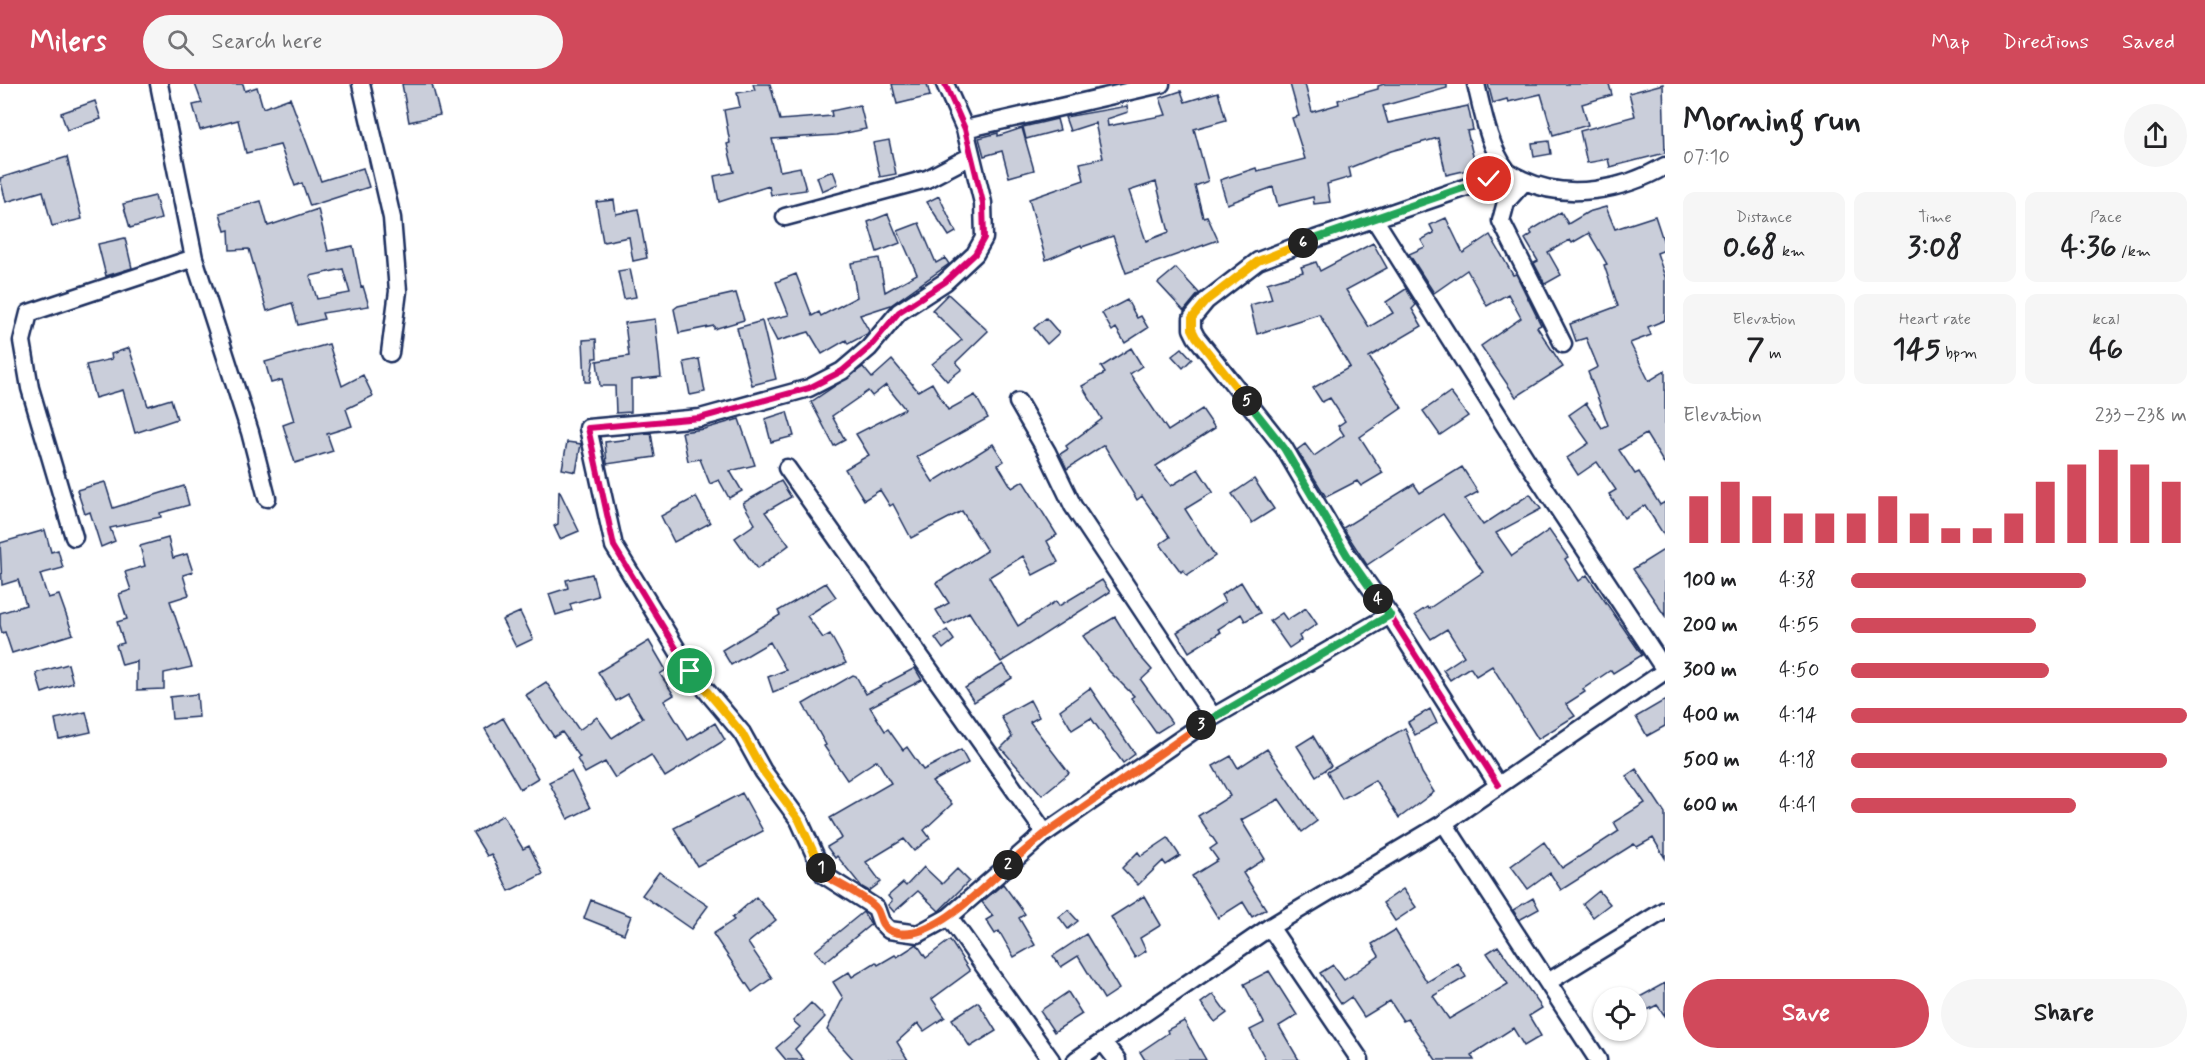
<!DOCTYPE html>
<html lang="en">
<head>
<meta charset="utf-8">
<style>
  :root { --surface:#fff; --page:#f6f6f6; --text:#202124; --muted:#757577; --accent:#d1495b }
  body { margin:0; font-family:Mynerve,sans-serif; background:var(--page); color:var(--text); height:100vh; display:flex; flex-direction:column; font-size:22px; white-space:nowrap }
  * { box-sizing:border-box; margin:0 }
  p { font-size:20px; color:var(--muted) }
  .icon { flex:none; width:33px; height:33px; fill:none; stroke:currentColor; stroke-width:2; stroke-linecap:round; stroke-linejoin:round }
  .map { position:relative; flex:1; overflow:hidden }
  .panel { display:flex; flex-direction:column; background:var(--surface); width:540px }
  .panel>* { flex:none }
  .tools { position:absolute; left:1593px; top:903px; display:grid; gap:12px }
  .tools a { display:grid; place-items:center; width:54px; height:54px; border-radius:50%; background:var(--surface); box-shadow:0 2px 4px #0004; font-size:30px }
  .pin { position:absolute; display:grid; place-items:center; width:51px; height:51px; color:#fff; margin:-26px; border:3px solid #fff; border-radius:50%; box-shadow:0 2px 6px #0007 }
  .km { position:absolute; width:30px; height:30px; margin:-15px; border-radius:50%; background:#222; color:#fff; font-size:16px; line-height:30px; text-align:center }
  .round { display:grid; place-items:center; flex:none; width:63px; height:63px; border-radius:32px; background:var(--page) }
  .overview { display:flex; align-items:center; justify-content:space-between; height:102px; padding:0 18px }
  h1 { font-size:33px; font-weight:700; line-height:45px }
  .metrics { display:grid; grid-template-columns:repeat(3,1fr); gap:9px; height:102px; padding:6px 18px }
  .metrics div { display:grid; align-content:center; border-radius:12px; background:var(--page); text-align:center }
  .metrics b { font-size:30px; font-weight:700 }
  .metrics small { font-size:16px; font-weight:400 }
  .metrics p { font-size:16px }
  .chart { height:168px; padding:12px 18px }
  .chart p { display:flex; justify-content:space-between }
  .chart svg { width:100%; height:108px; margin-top:6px; stroke:var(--accent); stroke-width:6 }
  .action { display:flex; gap:12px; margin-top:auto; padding:12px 18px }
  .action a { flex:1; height:69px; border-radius:36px; background:var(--accent); color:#fff; font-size:24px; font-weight:700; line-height:69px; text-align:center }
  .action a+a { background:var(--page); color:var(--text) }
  ul { padding:0 18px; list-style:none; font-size:20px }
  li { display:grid; grid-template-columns:96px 72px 1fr; align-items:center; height:45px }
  li i { height:15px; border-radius:8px; background:var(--accent) }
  header { display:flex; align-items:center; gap:36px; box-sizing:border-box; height:84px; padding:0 30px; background:var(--accent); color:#fff }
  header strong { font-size:28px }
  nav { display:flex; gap:33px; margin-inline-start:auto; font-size:21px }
  .search { width:420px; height:54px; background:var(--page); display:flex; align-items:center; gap:15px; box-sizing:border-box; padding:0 21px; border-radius:33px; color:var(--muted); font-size:22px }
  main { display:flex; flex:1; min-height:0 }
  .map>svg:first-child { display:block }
  .building { fill:#caceda; stroke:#1b2f5e; stroke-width:1.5; fill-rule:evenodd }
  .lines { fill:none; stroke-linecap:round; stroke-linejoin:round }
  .minor-casing { stroke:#1b2f5e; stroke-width:21 }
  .minor { stroke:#fff; stroke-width:16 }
  .cycleway-casing { stroke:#fff; stroke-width:10 }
  .cycleway { stroke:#d6006c; stroke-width:6 }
  .split-1-casing { stroke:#fff; stroke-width:12 }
  .split-2-casing { stroke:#fff; stroke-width:12 }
  .split-3-casing { stroke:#fff; stroke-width:12 }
  .split-4-casing { stroke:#fff; stroke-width:12 }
  .split-5-casing { stroke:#fff; stroke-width:12 }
  .split-6-casing { stroke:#fff; stroke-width:12 }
  .split-7-casing { stroke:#fff; stroke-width:12 }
  .split-1 { stroke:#f5b400; stroke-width:8 }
  .split-2 { stroke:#f0652b; stroke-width:8 }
  .split-3 { stroke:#f0652b; stroke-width:8 }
  .split-4 { stroke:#22a559; stroke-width:8 }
  .split-5 { stroke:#22a559; stroke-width:8 }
  .split-6 { stroke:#f5b400; stroke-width:8 }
  .split-7 { stroke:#22a559; stroke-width:8 }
</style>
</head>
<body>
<header>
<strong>Milers</strong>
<div class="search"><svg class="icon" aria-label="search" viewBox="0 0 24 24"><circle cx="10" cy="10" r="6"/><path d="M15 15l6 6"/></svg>Search here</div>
<nav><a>Map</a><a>Directions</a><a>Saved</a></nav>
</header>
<main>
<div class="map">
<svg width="1665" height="976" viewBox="0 0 1665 976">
  <rect width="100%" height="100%" fill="#fff"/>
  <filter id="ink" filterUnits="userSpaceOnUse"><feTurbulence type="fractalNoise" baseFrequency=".0167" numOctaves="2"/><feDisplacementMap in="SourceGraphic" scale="12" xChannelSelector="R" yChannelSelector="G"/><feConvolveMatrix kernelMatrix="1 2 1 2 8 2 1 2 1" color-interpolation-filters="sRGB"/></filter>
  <g filter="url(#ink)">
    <path class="building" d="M195 0H243L245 7 257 3 263 24 290 14 321 97 363 84 369 103 310 122 302 99 295 102 280 61 246 69 238 36 200 46 193 21 202 19Z
      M402 0H432L440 31 409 38Z
      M753 0H770L780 36 832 32 831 27 860 21 866 45 836 51 772 55 780 87 800 83 806 106 771 111 769 102 719 118 714 92 734 88 727 60 730 59 724 26 740 23 737 9 755 6Z
      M892 0H927L930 12 897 20Z
      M1290 0H1305L1312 28 1339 20 1338 16 1378 5V2L1384 0H1447V4L1383 22 1388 39 1468 22 1473 46 1467 47 1476 84 1446 91 1438 54 1391 67 1349 84 1351 93 1327 100 1330 118 1314 120 1313 113 1278 122 1273 103 1227 120 1220 96 1256 84 1257 87 1305 75 1292 34 1299 32Z
      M1488 0H1609L1612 11 1582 20 1588 41 1553 51 1541 10 1508 18 1507 15 1493 19Z
      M1663 0 1665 69 1610 83 1608 75 1587 79 1580 47 1635 32 1629 9Z
      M1181 7 1185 18 1218 8 1226 36 1194 45 1208 97 1195 102 1203 133 1207 132 1218 156 1126 189 1113 152 1082 163 1081 161 1046 176 1029 115 1084 96 1080 79 1103 74 1095 39 1070 47 1065 33 1127 22 1128 28 1107 35 1108 42 1166 31 1160 14ZM1156 98 1169 148 1146 157 1129 107Z
      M95 17 101 35 67 46 61 29Z
      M1057 35 1060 46 1026 55 1023 43Z
      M1022 44 1034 86 1009 93 1002 67 984 72 979 54 998 49V52Z
      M889 56 896 90 880 93 873 59Z
      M1549 57 1551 70 1534 73 1532 59Z
      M67 73 82 135 52 142 43 107 6 118 0 94Z
      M833 87 838 100 822 107 817 93Z
      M155 112 161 135 130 144 123 120Z
      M939 112 956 148 949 152 927 118Z
      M614 116 616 130 638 125 647 174 633 177 629 153 603 158 596 118Z
      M261 117 268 142 318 125 328 167 353 162 361 203 363 202 369 222 322 229 324 235 298 241 292 219 267 227 249 165 230 166 229 146 225 147 220 129ZM343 185 350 209 317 215 310 192Z
      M1606 123 1615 145 1655 132 1665 162V166L1657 169 1665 193V236L1648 243 1651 251 1630 259 1649 297 1665 287V381L1646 350 1619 366 1635 390 1639 388 1660 421 1665 418V453L1645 421 1624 434 1609 410 1616 406 1597 378 1578 391 1567 374 1589 359 1569 331 1586 319 1602 344 1608 341 1588 288 1598 283 1586 254 1576 257 1570 240 1618 222 1604 181 1607 180 1589 149 1572 159 1570 156 1548 168 1561 191 1545 200 1534 179 1538 177 1525 155 1532 150 1530 147 1561 128 1568 140 1588 128Z
      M888 130 900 159 877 168 868 138Z
      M1446 134 1463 169 1490 151 1513 191 1516 190 1541 241 1537 243 1563 283 1516 313 1481 262 1521 234 1508 210 1487 222 1467 186 1434 209 1409 170 1425 163 1421 156 1434 149 1430 141Z
      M919 139 936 179 945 174 949 180 891 221 860 231 869 247 867 250 848 260 846 256 822 270 809 248 777 257 766 236 789 231 776 198 796 190 812 232 819 228 821 232 857 213 851 179 879 174 885 208 917 190 898 147Z
      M125 154 132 184 106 192 98 160Z
      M1373 159 1387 184 1346 206 1369 243 1393 229 1386 218 1406 205 1404 201 1416 221 1412 225 1422 242 1369 273 1402 324 1360 353 1383 389 1361 402 1357 397 1326 413 1297 366 1305 360 1314 372 1344 351 1338 342 1345 337 1330 314 1322 318 1313 304 1350 283 1319 230 1257 250 1250 221 1272 215 1267 199 1303 188 1301 183 1316 178 1320 187Z
      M1176 184 1199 209 1184 227 1158 199Z
      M630 185 636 213 624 215 618 187Z
      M736 209 744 236 714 245V242L679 249 674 225 678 222Z
      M948 210 988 247 956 278 962 285 947 297 932 280 962 256 932 226Z
      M1127 216 1137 234 1141 232 1148 244 1125 259 1116 244 1112 247 1102 229Z
      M1046 234 1059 249 1047 260 1034 244Z
      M655 235 661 293 631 296V328L616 329 615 302H600L597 277 629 272 625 239Z
      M762 237 776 295 752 301 737 244Z
      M596 255 597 274H594L590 298H585L583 256Z
      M329 260 342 302 363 291 373 312 346 325 352 342 327 350 333 367 295 379 283 341 294 337 282 296 271 299 265 278Z
      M129 264 148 322 171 315 177 335 135 349 123 306 95 314 86 281 112 275 111 270Z
      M1131 264 1142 282 1130 290 1168 347 1202 325 1215 344 1156 382 1171 402 1198 385 1213 408 1185 425 1215 472 1187 491 1183 486 1181 488 1160 460 1170 453 1142 412 1137 416 1104 361 1067 385 1060 370 1068 365 1066 362 1102 335 1082 302 1105 289 1101 283Z
      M1182 264 1192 275 1183 284 1172 272Z
      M699 275 705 308 690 311 684 278Z
      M892 276 918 307 932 299 948 326 975 311 988 334 917 373 933 398 993 360 1004 377 998 381 1012 404 1023 397 1057 451 1047 457 1058 478 1033 491 1023 472 989 493 1018 542 1056 517 1059 522 1102 496 1110 508 1001 578 969 528 945 541 936 526 949 519 936 499 987 467 962 427 911 454 893 420 890 422 880 406 864 416 845 385 869 371 856 350 905 325 886 301 872 312 868 307 832 332 845 356 834 362 811 318 863 283 872 294Z
      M1450 308 1468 332 1440 351 1423 327Z
      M787 328 794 352 771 358 765 335Z
      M739 335 755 381 730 387 742 407 729 414 719 396 710 400 700 375 688 377 682 348 704 345Z
      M651 349 655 373 607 380 605 358 630 355 629 351Z
      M567 358 581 360 576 388 562 385Z
      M1462 383 1478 408 1465 415 1483 441 1530 410 1541 425 1496 449 1512 472 1549 446 1568 473 1565 475 1579 497 1587 491 1642 571 1613 589 1611 586 1583 605 1585 608 1566 620 1575 632 1538 655 1492 582 1476 592 1470 583 1450 596 1443 586 1464 572 1447 545 1431 555 1415 531 1427 523 1428 525 1483 488 1443 430 1367 481 1343 444 1414 400 1420 409Z
      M1254 395 1274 425 1252 439 1232 410Z
      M781 397 791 413 765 428 789 461 757 485 735 454 755 440 743 419Z
      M105 398 113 424 184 402 189 421 160 429 161 433 110 444 115 457 101 463 90 428 85 430 77 406Z
      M559 406 579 447 560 455 554 442 558 440Z
      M696 413 710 439 674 458 661 432Z
      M45 446 51 468 58 466 63 484 40 490 48 514 59 511 73 550 12 569 5 548 2 549 0 541V529L26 521 18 496 2 501 0 459Z
      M168 454 173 474 187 470 193 488 183 491 189 511 170 517 192 583 164 589V605L137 606V577L122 581 116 561 124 559 117 538 127 535 119 510 131 506 125 488 145 482 140 462Z
      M1665 465V532L1633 485Z
      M592 490 598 512 570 520 572 526 556 531 549 510 568 504 566 496Z
      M1241 498 1260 529 1245 537 1241 530 1218 545 1221 548 1189 568 1177 548 1225 518 1221 511Z
      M826 499 836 513 807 532 823 554 830 550 846 579 773 608 768 593 786 586 770 558 731 581 722 566 780 531 778 527Z
      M1306 524 1317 540 1299 552 1301 556 1289 564 1270 537 1282 529 1287 536Z
      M520 528 533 555 516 563 502 536Z
      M1115 533 1138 570 1152 586 1141 596 1172 639 1156 649 1131 614 1134 612 1109 587 1083 552Z
      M947 546 954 556 943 565 935 554Z
      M649 557 666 586 660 590 674 611 664 617 688 656 715 639 725 656 665 693 651 671 615 694 605 678 585 689 577 675 580 673 562 648 554 653 526 611 546 598 579 646 597 633 612 654 643 634 628 610 616 617 598 588Z
      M68 580 73 599 42 609 36 589Z
      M1003 580 1012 594 974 618 965 604Z
      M915 584 922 596 870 623 885 647 888 645 903 666 907 663 923 686 961 666 968 679 932 698 952 720 924 746 930 754 914 767 904 755 866 778 881 798 869 807 862 803 837 772 835 774 827 763 842 754 830 734 891 699 877 676 847 696 824 662 826 661 803 620 853 591 856 592 866 610Z
      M1090 604 1135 670 1123 679 1091 634 1072 646 1060 626Z
      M197 610 199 633 172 635 170 613Z
      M1030 616 1039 633 1030 638 1069 689 1042 711 1001 664 1012 653 1001 632Z
      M1665 616V642L1647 652 1636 633Z
      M1430 625 1437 639 1415 651 1408 638Z
      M86 628 91 648 59 655 55 635Z
      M503 634 538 694 520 705 485 645Z
      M1405 644 1422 689 1434 708 1399 734 1375 696 1342 715 1327 688Z
      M1313 652 1331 682 1316 692 1297 662Z
      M1267 665 1317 737 1302 748 1279 715 1241 736 1265 775 1243 789 1266 825 1252 833 1243 818 1218 834 1192 792 1218 776 1210 765 1217 760 1198 732 1230 712 1213 682 1231 672 1238 684Z
      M1636 685 1665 729V774L1653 754 1637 763 1634 760 1561 806 1550 789 1528 805 1511 782 1544 758 1562 784 1619 747 1614 738 1645 719 1626 692Z
      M571 687 590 724 568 735 549 698Z
      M742 709 763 747 697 782 674 744Z
      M503 731 523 765 529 762 543 790 509 807 491 770 487 772 473 749Z
      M1168 754 1180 772 1166 781 1163 777 1138 801 1122 784 1138 768 1141 772Z
      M924 783 942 800 957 785 969 797 939 827 918 807 894 828 888 821 892 817 888 812 903 799 906 802Z
      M659 788 708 822 691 845 642 811Z
      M1003 800 1025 830 1019 834 1035 861 1014 873 999 847 995 850 986 836 993 832 982 818Z
      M1403 805 1416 823 1395 837 1383 819Z
      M1599 807 1610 820 1593 833 1583 820Z
      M1144 812 1161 841 1140 854 1146 867 1135 874 1111 833Z
      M756 813 776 836 748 859 772 894 752 908 713 850 734 836 732 834Z
      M1533 814 1539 825 1519 836 1513 826Z
      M591 816 631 832 624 850 584 834Z
      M1068 826 1078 837 1068 845 1059 833Z
      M863 828 871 840 825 878 815 867Z
      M1395 846 1427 898 1458 879 1466 893 1433 912 1449 935 1508 900 1487 869 1498 862 1542 924 1529 932 1541 952 1524 962 1513 944 1471 971 1474 976H1436L1408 935 1403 937 1390 917 1364 933 1351 913 1341 920 1320 889 1333 881 1344 896 1379 872 1372 860Z
      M1086 850 1119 905 1104 915 1078 872 1061 883 1053 872Z
      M950 856 970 887 932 915 945 933 924 947 918 939 897 958 908 976H854L827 946 843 914 833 898 849 888 852 893 876 878 878 881 895 871 897 873 917 860 926 874Z
      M1269 887 1297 931 1279 942 1299 976H1266L1250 946 1264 939 1244 900Z
      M1665 899V932L1657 921 1636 932V915Z
      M1068 908 1082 930 1054 948 1040 927Z
      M1213 910 1227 929 1215 938 1201 919Z
      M978 918 996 947 970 963 952 935Z
      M811 919 825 933 795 965 804 976H786L776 964 800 943 793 937Z
      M1184 937 1206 976H1145L1140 968 1168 949 1167 946Z"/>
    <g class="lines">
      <g class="minor-casing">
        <path id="minor" d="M361 0 392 134 398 207 390 269
          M945 0 965 45 983 119 984 154 975 170 945 198 899 228 869 264 842 287 809 304 700 334 588 344 614 462 690 587 742 649 763 687 799 736 824 791 876 824 881 838 889 846 918 850 949 833 1045 749 1213 633 1390 531
          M1476 0C1483 29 1489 63 1507 87 1511 91 1518 93 1523 96 1567 117 1624 106 1665 82
          M965 45 1161 0
          M1525 97 1506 118 1501 137 1563 260
          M785 133 927 95 971 72
          M1375 136 1534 388 1665 586
          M194 174 250 348 267 414
          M1018 318 1047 368 1073 422 1213 633
          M787 384 1045 749
          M74 453 30 304 22 257 29 229 194 174 159 0
          M1498 701 1390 531 1347 471 1284 364 1196 253 1192 245V234L1206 217 1258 177 1315 155 1508 89
          M1444 739 1598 976
          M949 833 1051 976
          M1270 843 1360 976
          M1548 898 1665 826
          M1103 958 1117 976
          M1076 976 1270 843 1444 739 1665 587"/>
      </g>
      <use href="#minor" class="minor"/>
      <g class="cycleway-casing">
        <path id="cycleway" d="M945 0 965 45 983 119 984 154 975 170 945 198 899 228 869 264 842 287 809 304 700 334 588 344 614 462 690 587 742 649 763 687 799 736 824 791 876 824 881 838 889 846 918 850 949 833 1045 749 1213 633 1390 531
          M1498 701 1390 531 1347 471 1284 364 1196 253 1192 245V234L1206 217 1258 177 1315 155 1508 89"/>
      </g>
      <use href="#cycleway" class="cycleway"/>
    </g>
  </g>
  <g class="lines" filter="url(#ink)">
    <g class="split-1-casing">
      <path id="split-1" d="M690 587 742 649 763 687 799 736 821 784"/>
    </g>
    <g class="split-2-casing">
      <path id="split-2" d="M821 784 824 791C840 801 861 810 875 823 881 829 879 841 889 846 926 865 982 804 1008 781"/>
    </g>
    <g class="split-3-casing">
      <path id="split-3" d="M1008 781 1046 749 1201 641"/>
    </g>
    <g class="split-4-casing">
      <path id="split-4" d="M1201 641 1390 531 1378 515"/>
    </g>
    <g class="split-5-casing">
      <path id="split-5" d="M1247 317 1284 364 1347 471 1378 515"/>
    </g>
    <g class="split-6-casing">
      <path id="split-6" d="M1247 317 1196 253 1192 245V234L1206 217 1258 177 1303 159"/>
    </g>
    <g class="split-7-casing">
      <path id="split-7" d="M1303 159 1489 95"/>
    </g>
    <use href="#split-1" class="split-1"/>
    <use href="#split-2" class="split-2"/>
    <use href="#split-3" class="split-3"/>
    <use href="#split-4" class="split-4"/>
    <use href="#split-5" class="split-5"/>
    <use href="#split-6" class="split-6"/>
    <use href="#split-7" class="split-7"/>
  </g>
</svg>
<div class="tools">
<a><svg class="icon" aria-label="locate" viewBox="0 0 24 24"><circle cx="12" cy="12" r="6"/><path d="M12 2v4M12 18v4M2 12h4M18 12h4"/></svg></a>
</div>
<div class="pin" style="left:690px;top:587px;background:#1e9e55"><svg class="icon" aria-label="arrive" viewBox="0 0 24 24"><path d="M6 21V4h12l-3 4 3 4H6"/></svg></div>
<div class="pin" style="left:1489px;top:95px;background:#d93025"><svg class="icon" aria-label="check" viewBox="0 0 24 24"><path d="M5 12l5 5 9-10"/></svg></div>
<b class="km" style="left:821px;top:784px">1</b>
<b class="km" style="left:1008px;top:781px">2</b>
<b class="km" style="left:1201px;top:641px">3</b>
<b class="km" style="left:1378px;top:515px">4</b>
<b class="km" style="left:1247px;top:317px">5</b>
<b class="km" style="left:1303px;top:159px">6</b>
</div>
<section class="panel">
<div class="overview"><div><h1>Morning run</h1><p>07:10</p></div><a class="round"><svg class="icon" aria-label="share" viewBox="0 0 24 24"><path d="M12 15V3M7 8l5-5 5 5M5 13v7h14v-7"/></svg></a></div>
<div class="metrics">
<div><p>Distance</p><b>0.68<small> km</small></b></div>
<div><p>Time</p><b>3:08</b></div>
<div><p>Pace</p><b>4:36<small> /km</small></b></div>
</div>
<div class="metrics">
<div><p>Elevation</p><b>7<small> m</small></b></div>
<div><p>Heart rate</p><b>145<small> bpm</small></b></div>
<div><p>kcal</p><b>46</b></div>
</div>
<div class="chart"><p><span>Elevation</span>233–238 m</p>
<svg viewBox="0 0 160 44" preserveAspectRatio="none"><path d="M5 44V25M15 44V19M25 44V25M35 44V32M45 44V32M55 44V32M65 44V25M75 44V32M85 44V38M95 44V38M105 44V32M115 44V19M125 44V12M135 44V6M145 44V12M155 44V19"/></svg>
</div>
<ul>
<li><b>100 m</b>4:38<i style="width:70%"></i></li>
<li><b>200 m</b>4:55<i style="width:55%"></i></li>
<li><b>300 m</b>4:50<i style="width:59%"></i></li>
<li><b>400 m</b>4:14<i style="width:100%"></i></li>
<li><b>500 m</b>4:18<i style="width:94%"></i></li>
<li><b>600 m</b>4:41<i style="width:67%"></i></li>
</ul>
<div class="action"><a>Save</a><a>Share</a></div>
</section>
</main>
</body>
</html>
